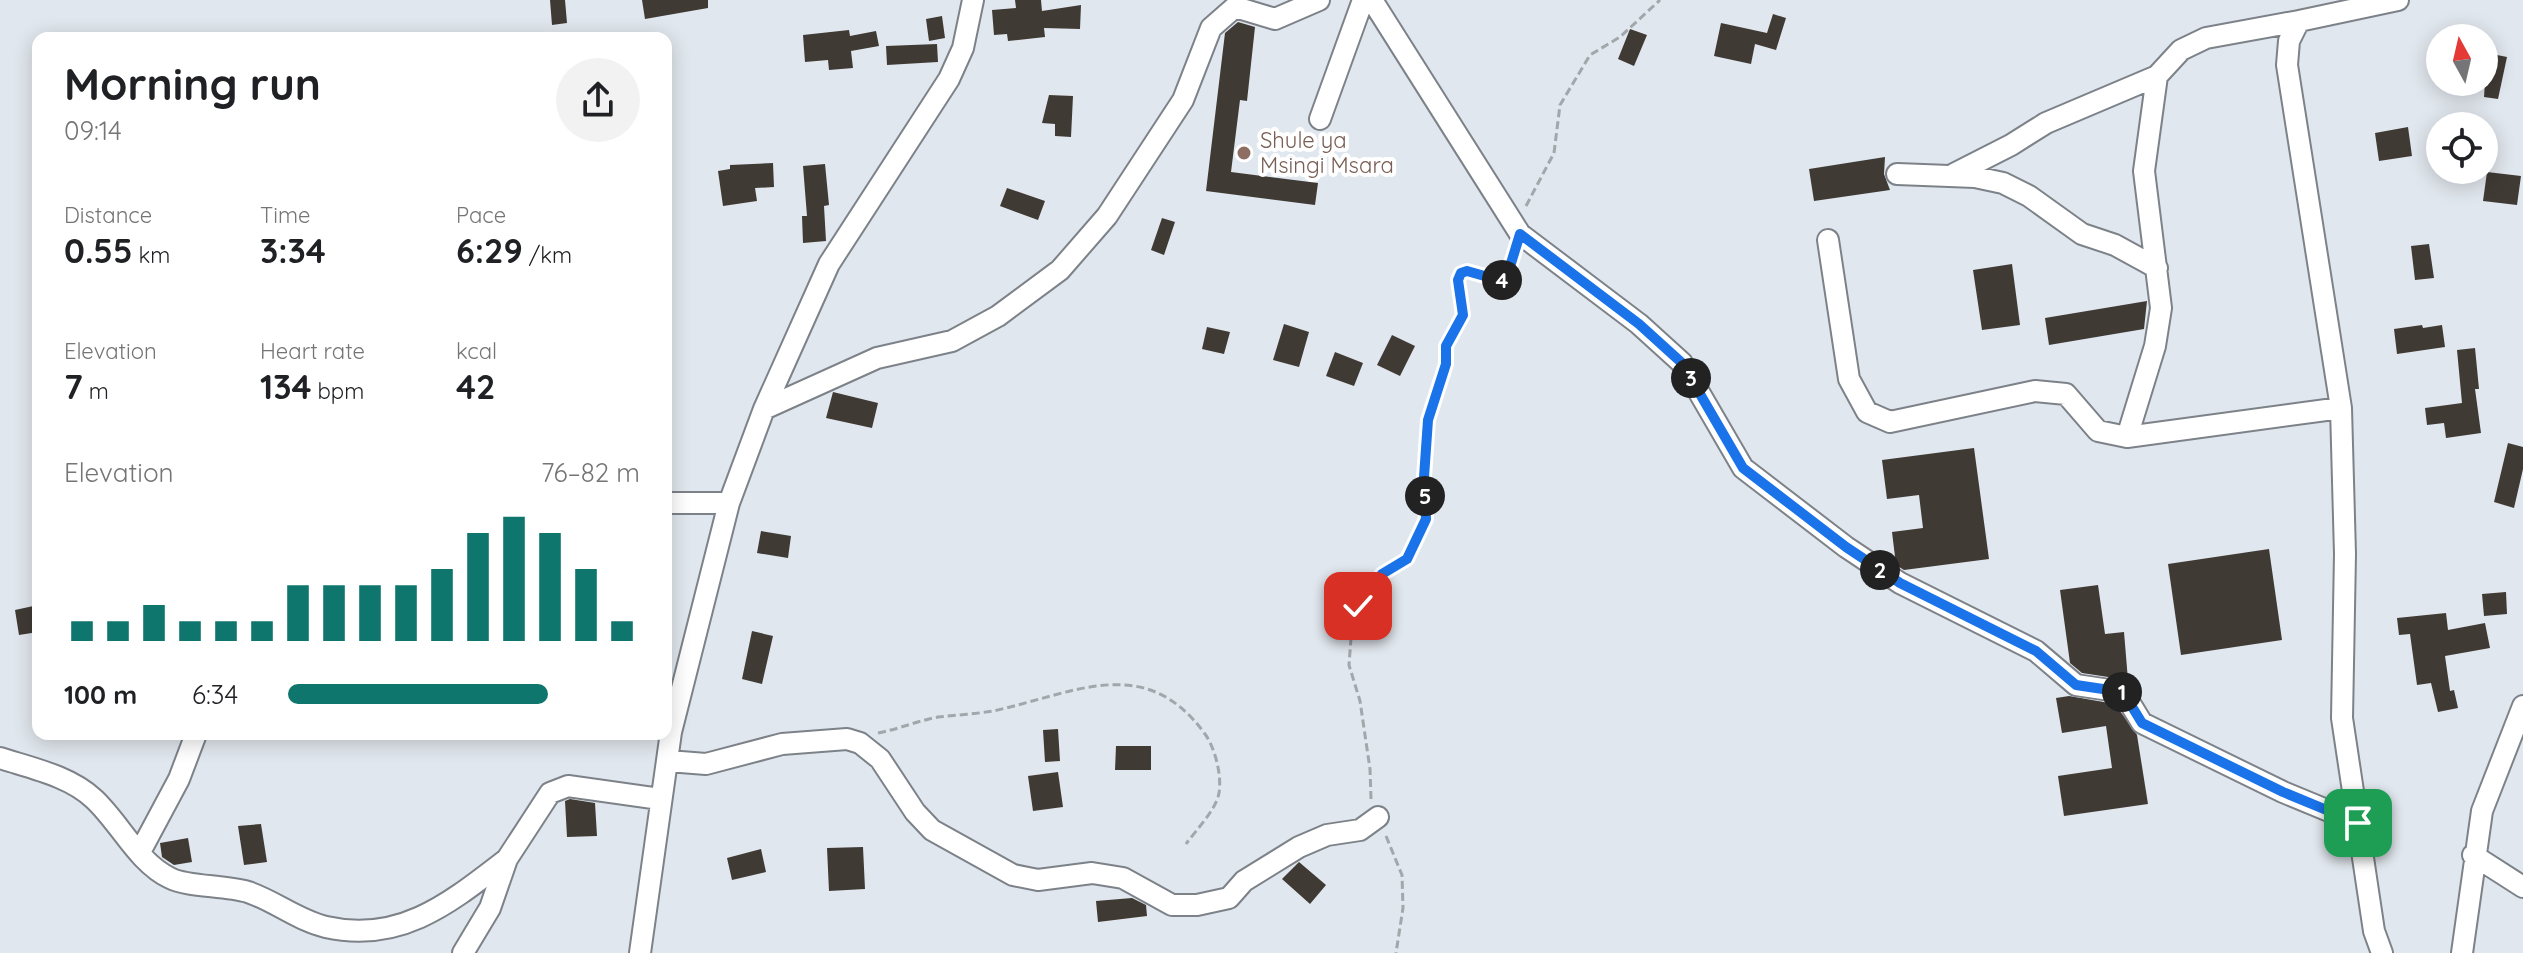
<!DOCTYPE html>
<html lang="en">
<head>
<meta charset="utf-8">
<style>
  :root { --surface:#fff; --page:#f2f2f2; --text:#202124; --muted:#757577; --accent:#0f766e }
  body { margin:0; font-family:Quicksand,sans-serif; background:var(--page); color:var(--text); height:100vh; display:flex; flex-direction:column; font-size:30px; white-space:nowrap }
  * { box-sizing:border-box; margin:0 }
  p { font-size:26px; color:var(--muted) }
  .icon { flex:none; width:44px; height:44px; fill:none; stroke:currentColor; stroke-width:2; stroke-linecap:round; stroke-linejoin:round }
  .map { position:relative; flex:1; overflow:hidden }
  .details { position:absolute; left:32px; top:32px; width:640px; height:708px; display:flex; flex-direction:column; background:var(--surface); border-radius:16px; box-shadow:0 4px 20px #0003 }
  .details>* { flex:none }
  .needle { width:52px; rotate:352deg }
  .fabs { position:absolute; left:2426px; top:24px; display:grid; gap:16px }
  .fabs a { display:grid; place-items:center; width:72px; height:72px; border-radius:50%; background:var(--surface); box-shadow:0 4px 20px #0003; font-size:40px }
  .pin { position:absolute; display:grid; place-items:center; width:68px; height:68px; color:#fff; margin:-34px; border-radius:16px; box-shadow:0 4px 12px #0006 }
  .km { position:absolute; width:40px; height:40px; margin:-20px; border-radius:50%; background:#222; color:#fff; font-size:22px; line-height:40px; text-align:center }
  .round { display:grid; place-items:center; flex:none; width:84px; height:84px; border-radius:42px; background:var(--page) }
  .overview { display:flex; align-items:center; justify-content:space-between; height:136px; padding:0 32px }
  h1 { font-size:44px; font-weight:800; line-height:60px }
  .stats { display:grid; grid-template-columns:repeat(3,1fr); gap:12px; height:136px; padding:8px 32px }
  .stats div { display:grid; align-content:center }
  .stats b { font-size:34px; font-weight:800 }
  .stats small { font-size:22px; font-weight:400 }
  .stats p { font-size:22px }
  .chart { height:224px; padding:16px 32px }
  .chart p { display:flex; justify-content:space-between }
  .chart svg { width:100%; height:144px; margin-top:8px; stroke:var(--accent); stroke-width:6 }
  ul { padding:0 32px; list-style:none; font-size:26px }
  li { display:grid; grid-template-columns:128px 96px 1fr; align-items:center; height:60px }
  li i { height:20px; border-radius:10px; background:var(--accent) }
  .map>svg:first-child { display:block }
  .building { fill:#403a35 }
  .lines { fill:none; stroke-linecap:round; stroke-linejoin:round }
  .minor-casing { stroke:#7d8289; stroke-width:24 }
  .path { stroke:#a2a7ac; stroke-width:3; stroke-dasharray:8 4; stroke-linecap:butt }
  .minor { stroke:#fff; stroke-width:20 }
  .route-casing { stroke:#fff; stroke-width:16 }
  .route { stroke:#1a73e8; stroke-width:10 }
  .education-dot { fill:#8d6e63; stroke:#fff; stroke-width:3 }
  .labels { text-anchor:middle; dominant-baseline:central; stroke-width:8; stroke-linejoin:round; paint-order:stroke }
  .education-label { font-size:22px; fill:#785e54; stroke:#fff; text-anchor:start }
</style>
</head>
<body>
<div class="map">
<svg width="2523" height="953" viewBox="0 0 2523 953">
  <rect width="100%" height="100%" fill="#e1e7ee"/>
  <path class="building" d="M550 0H565L567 23 552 25Z
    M642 0H708V8L645 19Z
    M1015 0H1041L1042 11 1081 5 1080 29 1044 28 1045 37 1008 41 1007 34 994 35 992 10 1016 8Z
    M1773 14 1786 18 1776 50 1755 44 1751 64 1714 56 1721 23 1767 33Z
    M942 16 945 38 929 41 926 19Z
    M1238 22 1255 27 1247 101 1240 100 1231 172 1318 183 1315 205 1206 191 1225 33Z
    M1630 29 1647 35 1634 66 1618 59Z
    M849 30 850 36 876 31 879 46 851 51 853 68 829 70 828 60 805 62 803 35Z
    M937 44 938 62 887 65 886 46Z
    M2487 53 2507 57 2498 99 2484 97Z
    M1049 95 1073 96 1071 137 1055 136V124L1042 123Z
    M2408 127 2412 156 2379 161 2375 133Z
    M1885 157 1884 174 1890 190 1814 201 1809 169Z
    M773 163 774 187 755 188 757 201 723 206 718 171 730 169V165Z
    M825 164 829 205 824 206 826 241 803 243 802 216H807L803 166Z
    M2487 172 2521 176 2517 205 2483 201Z
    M1007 188 1045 201 1038 220 1000 206Z
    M1162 218 1175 222 1164 255 1151 250Z
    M2429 244 2434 278 2415 280 2411 246Z
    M2012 264 2020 325 1982 330 1973 270Z
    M2147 301 2144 329 2049 345 2045 318Z
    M1284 324 1309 332 1299 367 1273 360Z
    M2422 325 2423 328 2442 325 2445 347 2397 354 2394 329Z
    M1207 327 1230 332 1224 354 1202 349Z
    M1392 335 1415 346 1400 376 1377 365Z
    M2475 348 2479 389H2475L2481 433 2446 438 2444 423 2427 425 2425 408 2462 403 2457 350Z
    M1335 352 1363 363 1354 386 1326 376Z
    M833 392 878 403 872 428 826 418Z
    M2508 443 2523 447V469L2514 508 2494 502Z
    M1974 448 1989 559 1904 570 1896 565 1892 532 1923 528 1919 495 1887 499 1882 460Z
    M761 531 791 536 788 558 757 553Z
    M2269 549 2282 640 2181 655 2168 564Z
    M2098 585 2105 634 2124 632 2128 680 2082 673 2070 663 2060 590Z
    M2506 592 2507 614 2484 616 2482 594Z
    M38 605V632L19 635 15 610Z
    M2446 613 2448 630 2485 623 2490 648 2445 656 2450 691 2454 690 2458 708 2438 712 2431 683 2417 685 2410 634 2399 635 2397 618Z
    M752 631 773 636 762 684 742 679Z
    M2069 696 2115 704 2137 735 2148 804 2064 816 2058 776 2112 768 2106 726 2062 733 2056 698Z
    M1058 729 1060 761 1045 762 1043 730Z
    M1116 746H1151V770H1115Z
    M1058 772 1063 807 1033 811 1028 776Z
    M570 799 595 803 597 836 567 837 565 801Z
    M261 824 267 862 244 865 238 826Z
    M188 838 192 862 174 865 162 857 160 843Z
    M863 847 865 889 829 891 827 848Z
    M761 849 766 872 732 880 727 858Z
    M1299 862 1326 885 1310 904 1282 879Z
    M1132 898 1146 905 1147 916 1098 922 1096 901Z"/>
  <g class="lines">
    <g class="minor-casing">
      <path id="minor" d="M1372 0 1520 234 1639 324 1682 363 1743 468 1846 547 1900 583 2036 651 2076 685 2123 692 2142 723 2283 792 2358 823
        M1320 119 1363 0
        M1897 174 1975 177 2003 183 2029 196 2082 234 2115 245 2157 268
        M1954 174 2011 145 2046 123 2157 76
        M1828 240 1849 379 1867 412 1890 422 2035 391 2066 394 2098 431 2127 437 2341 408
        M764 409 877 358 952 341 998 316 1060 270 1107 216 1183 100 1211 28 1235 7 1275 19 1319 0
        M2127 437 2155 346 2161 308 2144 171 2157 76 2181 50 2206 38 2299 21
        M666 503H729
        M0 758C31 768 70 776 94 799 120 823 138 863 170 878 187 887 225 885 248 892 275 901 297 920 326 927 401 944 451 902 507 859
        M668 761 706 764 782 744 847 739 860 743 880 759 915 812 932 830 1013 875 1038 880 1092 873 1123 878 1172 905H1197L1229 898 1244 881 1299 847 1327 835 1360 830 1378 817
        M140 852 179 779 196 734
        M2473 855 2523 887
        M463 953 490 908 507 859 550 793 568 786 660 799
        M640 953 671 732 729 503 764 409 829 264 949 79 963 48 973 0
        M2382 953 2374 931 2342 718 2345 554 2341 408 2287 65 2289 41 2299 21 2398 0
        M2462 953 2482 811 2523 706"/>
    </g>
    <path class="path" d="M1526 206 1554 153 1560 105 1590 55 1620 37 1660 0
      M878 733C899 729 917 721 938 717 956 715 975 714 993 711 1073 694 1145 651 1205 734 1215 748 1222 775 1219 793 1216 810 1196 830 1186 844
      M1371 799 1370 769 1360 701 1349 665 1351 638 1358 606 1382 574 1407 559 1426 519 1424 477 1428 420 1446 364V346L1463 315 1458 280 1461 273 1467 271 1502 281 1508 273 1515 252
      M1386 836 1402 875 1403 908 1396 953"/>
    <use href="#minor" class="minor"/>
  </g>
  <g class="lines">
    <g class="route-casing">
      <path id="route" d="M1358 606 1382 574 1407 559 1426 519 1424 477 1428 420 1446 364V346L1463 315 1458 280 1461 273 1467 271 1502 281 1508 273 1520 234 1639 324 1682 363 1743 468 1846 547 1900 583 2036 651 2076 685 2123 692 2142 723 2283 792 2358 823"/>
    </g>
    <use href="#route" class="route"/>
  </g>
  <circle class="education-dot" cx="1244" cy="153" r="8"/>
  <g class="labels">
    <g class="education-label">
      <text x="1260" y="140">Shule ya<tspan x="1260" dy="25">Msingi Msara</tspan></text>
    </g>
  </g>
</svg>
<div class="fabs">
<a><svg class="needle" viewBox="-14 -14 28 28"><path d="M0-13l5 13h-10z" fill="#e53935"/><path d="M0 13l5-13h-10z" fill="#757577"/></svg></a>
<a><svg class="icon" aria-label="locate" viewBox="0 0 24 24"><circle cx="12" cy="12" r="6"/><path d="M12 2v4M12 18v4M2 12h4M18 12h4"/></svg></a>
</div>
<div class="pin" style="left:2358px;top:823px;background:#1e9e55"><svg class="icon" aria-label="arrive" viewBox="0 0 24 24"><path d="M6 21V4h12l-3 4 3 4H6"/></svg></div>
<div class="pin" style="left:1358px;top:606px;background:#d93025"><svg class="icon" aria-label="check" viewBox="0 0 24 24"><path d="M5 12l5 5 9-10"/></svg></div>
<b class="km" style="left:2122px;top:692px">1</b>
<b class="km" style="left:1880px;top:570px">2</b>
<b class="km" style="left:1691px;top:378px">3</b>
<b class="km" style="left:1502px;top:280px">4</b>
<b class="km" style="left:1425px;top:496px">5</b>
<section class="details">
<div class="overview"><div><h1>Morning run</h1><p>09:14</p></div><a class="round"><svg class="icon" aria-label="share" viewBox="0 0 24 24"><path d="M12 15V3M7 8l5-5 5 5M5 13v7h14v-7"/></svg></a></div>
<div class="stats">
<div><p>Distance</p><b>0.55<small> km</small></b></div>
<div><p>Time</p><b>3:34</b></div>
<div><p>Pace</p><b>6:29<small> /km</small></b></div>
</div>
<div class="stats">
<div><p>Elevation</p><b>7<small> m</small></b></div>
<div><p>Heart rate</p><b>134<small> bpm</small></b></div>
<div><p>kcal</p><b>42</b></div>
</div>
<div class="chart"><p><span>Elevation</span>76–82 m</p>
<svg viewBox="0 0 160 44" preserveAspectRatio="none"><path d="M5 44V38M15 44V38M25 44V33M35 44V38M45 44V38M55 44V38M65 44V27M75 44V27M85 44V27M95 44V27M105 44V22M115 44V11M125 44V6M135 44V11M145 44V22M155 44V38"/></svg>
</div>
<ul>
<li><b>100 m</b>6:34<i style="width:74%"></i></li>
</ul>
</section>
</div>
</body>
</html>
